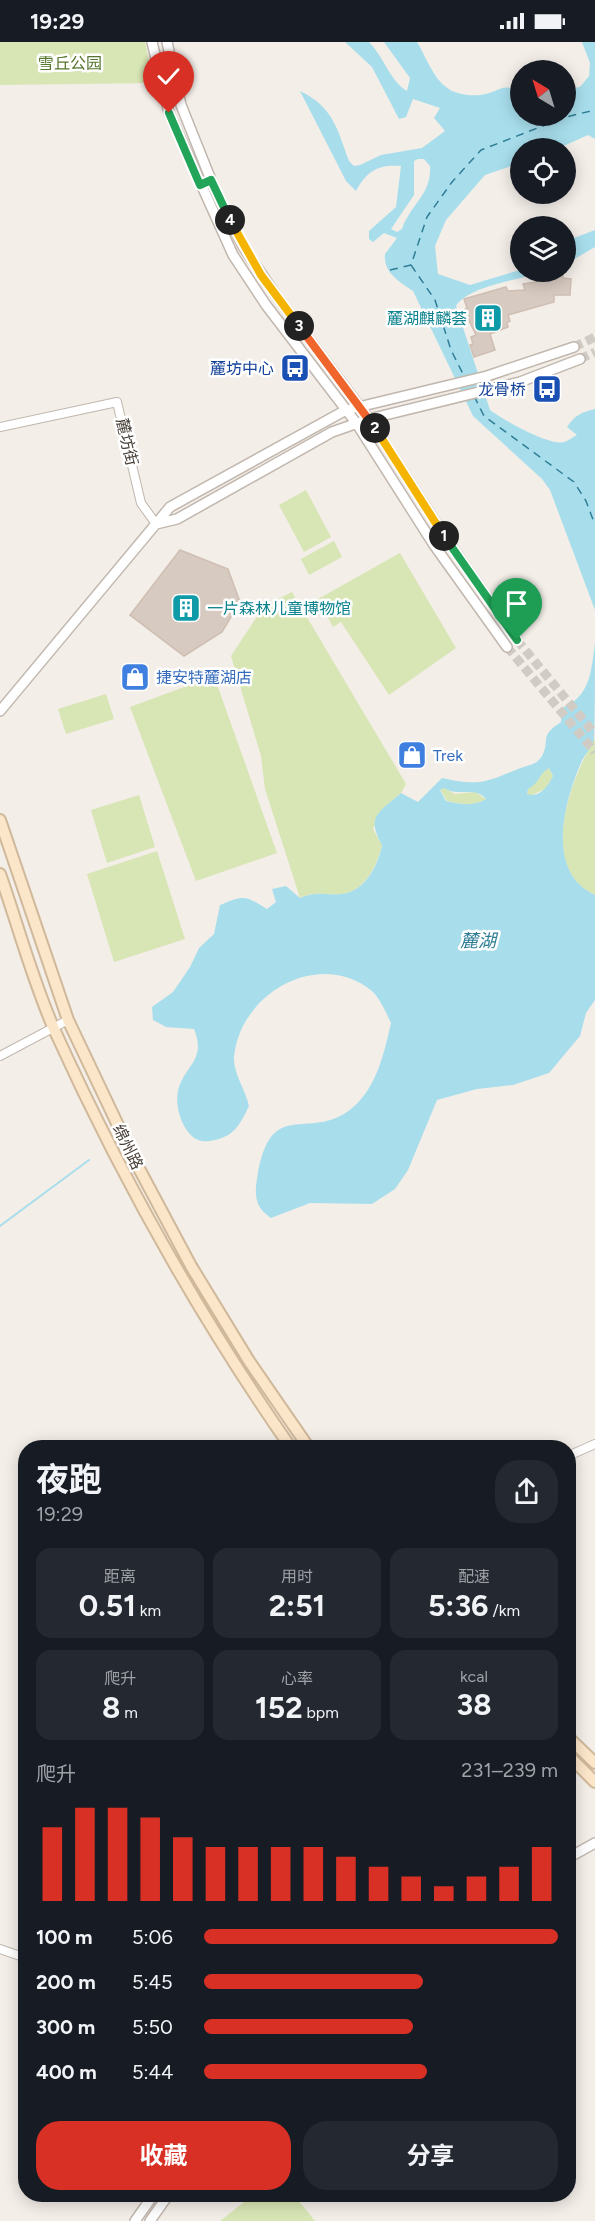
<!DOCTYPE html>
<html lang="zh">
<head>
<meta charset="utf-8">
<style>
  :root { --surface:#171b24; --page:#242831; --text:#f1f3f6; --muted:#9ea1a6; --accent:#d93025 }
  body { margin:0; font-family:Figtree,"Noto Sans SC",sans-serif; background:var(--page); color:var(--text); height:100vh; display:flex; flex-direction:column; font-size:22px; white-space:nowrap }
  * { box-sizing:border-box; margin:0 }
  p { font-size:20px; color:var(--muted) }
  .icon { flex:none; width:33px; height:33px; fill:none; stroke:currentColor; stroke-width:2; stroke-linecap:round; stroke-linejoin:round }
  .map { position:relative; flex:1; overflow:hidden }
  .sheet { position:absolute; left:18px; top:1398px; width:558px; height:762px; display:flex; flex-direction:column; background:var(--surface); border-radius:24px; box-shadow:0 3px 15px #0003 }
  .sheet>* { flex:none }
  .needle { width:39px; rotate:322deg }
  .controls { position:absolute; left:510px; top:18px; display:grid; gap:12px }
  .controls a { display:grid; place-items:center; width:66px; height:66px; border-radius:50%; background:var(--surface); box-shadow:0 3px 15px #0003; font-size:30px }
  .pin { position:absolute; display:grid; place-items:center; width:51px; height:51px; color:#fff; margin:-62px -26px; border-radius:50% 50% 50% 0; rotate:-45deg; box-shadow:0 0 6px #0007 }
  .pin .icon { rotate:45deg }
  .km { position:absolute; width:30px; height:30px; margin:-15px; border-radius:50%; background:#222; color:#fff; font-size:16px; line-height:30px; text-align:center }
  .round { display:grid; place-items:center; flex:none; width:63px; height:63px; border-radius:24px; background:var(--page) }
  .overview { display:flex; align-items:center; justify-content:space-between; height:102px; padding:0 18px }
  h1 { font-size:33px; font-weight:700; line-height:45px }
  .figures { display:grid; grid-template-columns:repeat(3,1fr); gap:9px; height:102px; padding:6px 18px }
  .figures div { display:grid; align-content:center; border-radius:15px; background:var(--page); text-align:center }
  .figures b { font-size:30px; font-weight:700 }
  .figures small { font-size:16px; font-weight:400 }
  .figures p { font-size:16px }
  .chart { height:168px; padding:12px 18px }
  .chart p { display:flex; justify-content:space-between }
  .chart svg { width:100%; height:108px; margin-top:6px; stroke:var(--accent); stroke-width:6 }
  .action { display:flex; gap:12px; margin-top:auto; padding:12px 18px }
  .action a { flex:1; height:69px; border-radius:24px; background:var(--accent); color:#fff; font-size:24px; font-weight:700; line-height:69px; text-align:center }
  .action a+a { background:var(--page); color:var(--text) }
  ul { padding:0 18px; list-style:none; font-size:20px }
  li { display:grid; grid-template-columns:96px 72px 1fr; align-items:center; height:45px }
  li i { height:15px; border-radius:8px; background:var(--accent) }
  .status { display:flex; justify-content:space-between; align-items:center; height:42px; padding:0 30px; background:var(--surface); direction:ltr }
  .status svg { height:16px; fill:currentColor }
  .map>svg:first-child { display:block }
  .green { fill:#d8e5b4 }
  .water { fill:#a8deec; fill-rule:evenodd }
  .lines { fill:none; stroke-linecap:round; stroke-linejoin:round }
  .stream { stroke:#a8deec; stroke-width:2 }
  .ferry { stroke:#307e96; stroke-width:1.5; stroke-dasharray:8 6; stroke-linecap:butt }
  .building { fill:#d7cac1; stroke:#cfbeb2; stroke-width:1.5 }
  .tertiary-tunnel { stroke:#d0cbc5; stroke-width:9; stroke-dasharray:9 4.5; stroke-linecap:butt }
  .minor-casing { stroke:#c1b7ae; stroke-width:10 }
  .tertiary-casing { stroke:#c1b7ae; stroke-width:12 }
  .secondary-casing { stroke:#d0b89a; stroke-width:14 }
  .minor { stroke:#fff; stroke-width:8 }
  .tertiary { stroke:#fff; stroke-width:9 }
  .secondary { stroke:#fce6ca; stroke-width:10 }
  .split-1-casing { stroke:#fff; stroke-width:12 }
  .split-2-casing { stroke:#fff; stroke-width:12 }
  .split-3-casing { stroke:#fff; stroke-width:12 }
  .split-4-casing { stroke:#fff; stroke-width:12 }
  .split-5-casing { stroke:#fff; stroke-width:12 }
  .split-1 { stroke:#22a559; stroke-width:8 }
  .split-2 { stroke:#f5b400; stroke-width:8 }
  .split-3 { stroke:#f0652b; stroke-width:8 }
  .split-4 { stroke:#f5b400; stroke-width:8 }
  .split-5 { stroke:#22a559; stroke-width:8 }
  .labels { text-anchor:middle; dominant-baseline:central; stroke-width:5; stroke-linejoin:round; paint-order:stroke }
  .park-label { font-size:16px; fill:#56752d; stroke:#fff }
  .culture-label { font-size:16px; fill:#0d838f; stroke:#fff; text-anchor:end }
  .transit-label { font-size:16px; fill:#164399; stroke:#fff; text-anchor:end }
  .street-label { font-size:16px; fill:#463e37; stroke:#fff }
  .shop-label { font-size:16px; fill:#366cbe; stroke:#fff; text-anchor:start }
  .water-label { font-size:18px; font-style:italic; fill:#307e96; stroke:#fff }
</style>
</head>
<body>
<div class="status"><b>19:29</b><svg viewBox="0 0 49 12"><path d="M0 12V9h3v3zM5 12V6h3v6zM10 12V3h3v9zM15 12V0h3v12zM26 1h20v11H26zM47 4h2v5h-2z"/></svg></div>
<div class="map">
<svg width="595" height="2179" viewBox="0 0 595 2179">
  <rect width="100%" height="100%" fill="#f3eee8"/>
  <path class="green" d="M0 0H145L154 41 0 43Z
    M306 448 331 495 304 510 279 463Z
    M334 499 342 515 309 533 301 517Z
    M400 511 456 606 389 653 341 580 333 585 318 557Z
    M292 550 406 742 401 751 383 766 373 787 382 803C377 824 365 849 342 852 325 854 317 848 300 856L265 747 261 714 231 614 264 564Z
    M214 634 277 811 196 839 130 665Z
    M106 652 114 677 66 692 58 667Z
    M595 696V853C536 825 571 737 595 696Z
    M549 726 553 734 545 747 530 754 527 752 528 747C537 741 540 730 549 726Z
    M442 745 455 752 475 750 486 757C473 765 460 762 447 759L440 747Z
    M139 753 155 805 107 821 91 768Z
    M157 809 185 897 114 920 87 832Z
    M253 2153H294L315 2179H220Z"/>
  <path class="water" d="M345 0H369C384 15 390 39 407 49L410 36 384 0H417C425 13 433 35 445 44 454 53 473 55 486 52 501 48 504 40 520 51V74H566V47L580 45 589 34 590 21 582 0H595V97L588 93 559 106H520V121L485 133 446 178 435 204 438 232 470 243 520 228 546 230C522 237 468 244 456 264L490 368C502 377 549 404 564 400 568 399 573 395 577 393L567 385C575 373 582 370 595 367V568L550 448 542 437 473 374 413 249C400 240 383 231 385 212L397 196 384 191 373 200 369 197V189L396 165 401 124C378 122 367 129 356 149L346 139 300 49C333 65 337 86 349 119L354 124 360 123 381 113 422 106 445 89 434 76 440 66 413 57 406 75 399 77 372 25ZM418 117H424L430 124C432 152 410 163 402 187L397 190 391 187 414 153V119Z
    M595 188V205L566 222V199Z
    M595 601C595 620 595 683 594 697 592 706 584 713 581 721 564 760 545 830 595 853V958L586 971 580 994 549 1031 513 1043 477 1047 437 1058 408 1128 395 1147 372 1162 310 1161 271 1176C256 1166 254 1155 257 1137 270 1052 308 1101 351 1067 377 1046 384 1011 391 981 386 971 380 956 372 949 319 906 240 951 234 1015 233 1031 246 1049 249 1064 243 1076 237 1090 224 1095 217 1098 209 1100 202 1099 184 1096 174 1065 178 1049 184 1023 207 1019 194 987L166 985 153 978 152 965 173 950 190 925 199 906 214 892 220 863C244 853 245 853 267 867L276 860 272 847 286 844 300 856C319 848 324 854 342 852 365 849 378 824 382 803 366 774 378 771 401 751L418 760 442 736C479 744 484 741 518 727 527 723 536 724 542 714 551 697 538 695 561 680L562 666C591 654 591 629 595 601ZM549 726 553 734C547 745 540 756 527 752L528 747C539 742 539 731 549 726ZM444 746C457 755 476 744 486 757 473 765 460 762 446 759L440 748Z"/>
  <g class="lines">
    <path class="stream" d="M0 1184 89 1118"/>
    <path class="ferry" d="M411 223 435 258 451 308 465 336
      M390 228 411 223 427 175 452 140 481 108 566 75 595 68
      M474 354 484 374 574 440 586 459 595 483"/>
  </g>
  <path class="building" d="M548 232 563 233V236L571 237 570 253H554V260L508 273 510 279 507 281 508 285 490 292 495 308 474 315 470 303 473 302 471 295 476 293 464 268 467 266 464 257 506 245 508 249 525 248 523 242 547 238Z
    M180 508 228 527 240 560 222 590 184 614 130 573Z"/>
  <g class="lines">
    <path class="tertiary-tunnel" d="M574 305 595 295
      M580 317 595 310
      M517 598 595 692
      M507 605 595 710"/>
    <g class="minor-casing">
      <path id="minor" d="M0 385 117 360 141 461 156 482
        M0 1014 68 978
        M568 1414 595 1402
        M0 1907 26 1916"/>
    </g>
    <g class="tertiary-casing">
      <path id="tertiary" d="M152 0 169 71 233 213 266 263 357 382 434 503 507 605
        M167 0 181 63 215 148 244 206 278 256 369 377 445 495 517 598
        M156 482 177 477 332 390 369 377 520 340 580 317
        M0 669 170 465 346 368 487 334 574 305
        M568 1816 595 1801
        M135 2179 154 2152
        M150 2179 169 2152"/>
    </g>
    <g class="secondary-casing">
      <path id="secondary" d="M0 778 68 978 135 1119 191 1224 249 1319 309 1406
        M0 832C18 883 32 937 54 987 120 1133 199 1274 291 1406
        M568 1695 595 1721
        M568 1713 595 1740"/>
    </g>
    <use href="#minor" class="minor"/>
    <use href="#tertiary" class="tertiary"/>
    <use href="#secondary" class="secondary"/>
  </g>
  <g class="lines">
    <g class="split-1-casing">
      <path id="split-1" d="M444 494 517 598"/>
    </g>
    <g class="split-2-casing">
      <path id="split-2" d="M375 386 444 494"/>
    </g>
    <g class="split-3-casing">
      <path id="split-3" d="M299 284 375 386"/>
    </g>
    <g class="split-4-casing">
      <path id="split-4" d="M230 178 261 233 299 284"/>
    </g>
    <g class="split-5-casing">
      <path id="split-5" d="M169 71 200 143 211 138 230 178"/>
    </g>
    <use href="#split-1" class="split-1"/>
    <use href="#split-2" class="split-2"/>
    <use href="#split-3" class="split-3"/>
    <use href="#split-4" class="split-4"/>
    <use href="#split-5" class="split-5"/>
  </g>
  <defs>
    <g id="building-square" transform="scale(1.5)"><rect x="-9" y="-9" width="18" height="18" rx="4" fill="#0f9aa8" stroke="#fff"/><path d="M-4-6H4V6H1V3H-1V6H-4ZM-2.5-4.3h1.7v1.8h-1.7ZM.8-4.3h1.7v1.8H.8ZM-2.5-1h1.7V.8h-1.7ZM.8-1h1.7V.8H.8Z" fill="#fff"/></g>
    <g id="bus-square" transform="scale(1.5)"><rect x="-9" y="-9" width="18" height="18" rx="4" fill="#1a4fb4" stroke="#fff"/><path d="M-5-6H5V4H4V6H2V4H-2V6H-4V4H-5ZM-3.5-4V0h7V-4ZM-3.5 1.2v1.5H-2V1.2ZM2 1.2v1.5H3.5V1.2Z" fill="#fff"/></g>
    <g id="shop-square" transform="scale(1.5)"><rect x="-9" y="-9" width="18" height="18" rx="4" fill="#3f7fe0" stroke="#fff"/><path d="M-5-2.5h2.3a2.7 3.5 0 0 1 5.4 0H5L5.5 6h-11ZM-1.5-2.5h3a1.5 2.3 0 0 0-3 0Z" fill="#fff"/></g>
  </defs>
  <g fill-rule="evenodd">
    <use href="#building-square" x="488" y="276"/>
    <use href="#bus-square" x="295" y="326"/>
    <use href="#bus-square" x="547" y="347"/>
    <use href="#building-square" x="186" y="566"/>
    <use href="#shop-square" x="135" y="635"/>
    <use href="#shop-square" x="412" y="713"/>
  </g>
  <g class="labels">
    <g class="park-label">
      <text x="70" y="21">雪丘公园</text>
    </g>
    <g class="culture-label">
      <text x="467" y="276">麓湖麒麟荟</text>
      <text x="207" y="566" text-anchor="start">一片森林儿童博物馆</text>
    </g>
    <g class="transit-label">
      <text x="274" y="326">麓坊中心</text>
      <text x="526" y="347">龙骨桥</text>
    </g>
    <g class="street-label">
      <text transform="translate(127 400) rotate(77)">麓坊街</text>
      <text transform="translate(128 1105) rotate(64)">绵州路</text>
    </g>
    <g class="shop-label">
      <text x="156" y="635">捷安特麓湖店</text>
      <text x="433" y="713">Trek</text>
    </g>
    <g class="water-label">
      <text x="478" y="899">麓湖</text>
    </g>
  </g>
</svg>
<div class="controls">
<a><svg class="needle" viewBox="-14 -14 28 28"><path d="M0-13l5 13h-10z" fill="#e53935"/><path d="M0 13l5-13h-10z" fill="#9ea1a6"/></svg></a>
<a><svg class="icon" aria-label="locate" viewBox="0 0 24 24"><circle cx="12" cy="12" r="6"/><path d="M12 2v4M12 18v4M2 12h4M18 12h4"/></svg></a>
<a><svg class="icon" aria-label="layers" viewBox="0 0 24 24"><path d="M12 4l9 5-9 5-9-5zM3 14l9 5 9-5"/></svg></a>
</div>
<div class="pin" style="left:517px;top:598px;background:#1e9e55"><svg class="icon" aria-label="arrive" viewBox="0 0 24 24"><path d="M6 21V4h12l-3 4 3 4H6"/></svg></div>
<div class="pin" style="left:169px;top:71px;background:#d93025"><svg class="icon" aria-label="check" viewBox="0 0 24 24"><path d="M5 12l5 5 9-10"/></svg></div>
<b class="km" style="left:444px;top:494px">1</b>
<b class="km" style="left:375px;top:386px">2</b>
<b class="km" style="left:299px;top:284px">3</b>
<b class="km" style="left:230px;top:178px">4</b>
<section class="sheet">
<div class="overview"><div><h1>夜跑</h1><p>19:29</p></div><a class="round"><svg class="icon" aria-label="share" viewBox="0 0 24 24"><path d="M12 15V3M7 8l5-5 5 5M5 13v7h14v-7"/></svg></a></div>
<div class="figures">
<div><p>距离</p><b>0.51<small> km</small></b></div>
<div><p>用时</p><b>2:51</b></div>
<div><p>配速</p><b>5:36<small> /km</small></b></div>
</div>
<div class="figures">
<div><p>爬升</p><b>8<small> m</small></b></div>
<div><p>心率</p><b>152<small> bpm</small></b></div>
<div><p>kcal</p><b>38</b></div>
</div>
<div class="chart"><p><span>爬升</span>231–239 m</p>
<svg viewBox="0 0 160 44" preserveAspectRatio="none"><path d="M5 44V14M15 44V6M25 44V6M35 44V10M45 44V18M55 44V22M65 44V22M75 44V22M85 44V22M95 44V26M105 44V30M115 44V34M125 44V38M135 44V34M145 44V30M155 44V22"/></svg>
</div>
<ul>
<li><b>100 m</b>5:06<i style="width:100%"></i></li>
<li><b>200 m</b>5:45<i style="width:62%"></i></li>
<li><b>300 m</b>5:50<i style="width:59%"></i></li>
<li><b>400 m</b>5:44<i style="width:63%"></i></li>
</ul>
<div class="action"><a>收藏</a><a>分享</a></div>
</section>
</div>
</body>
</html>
